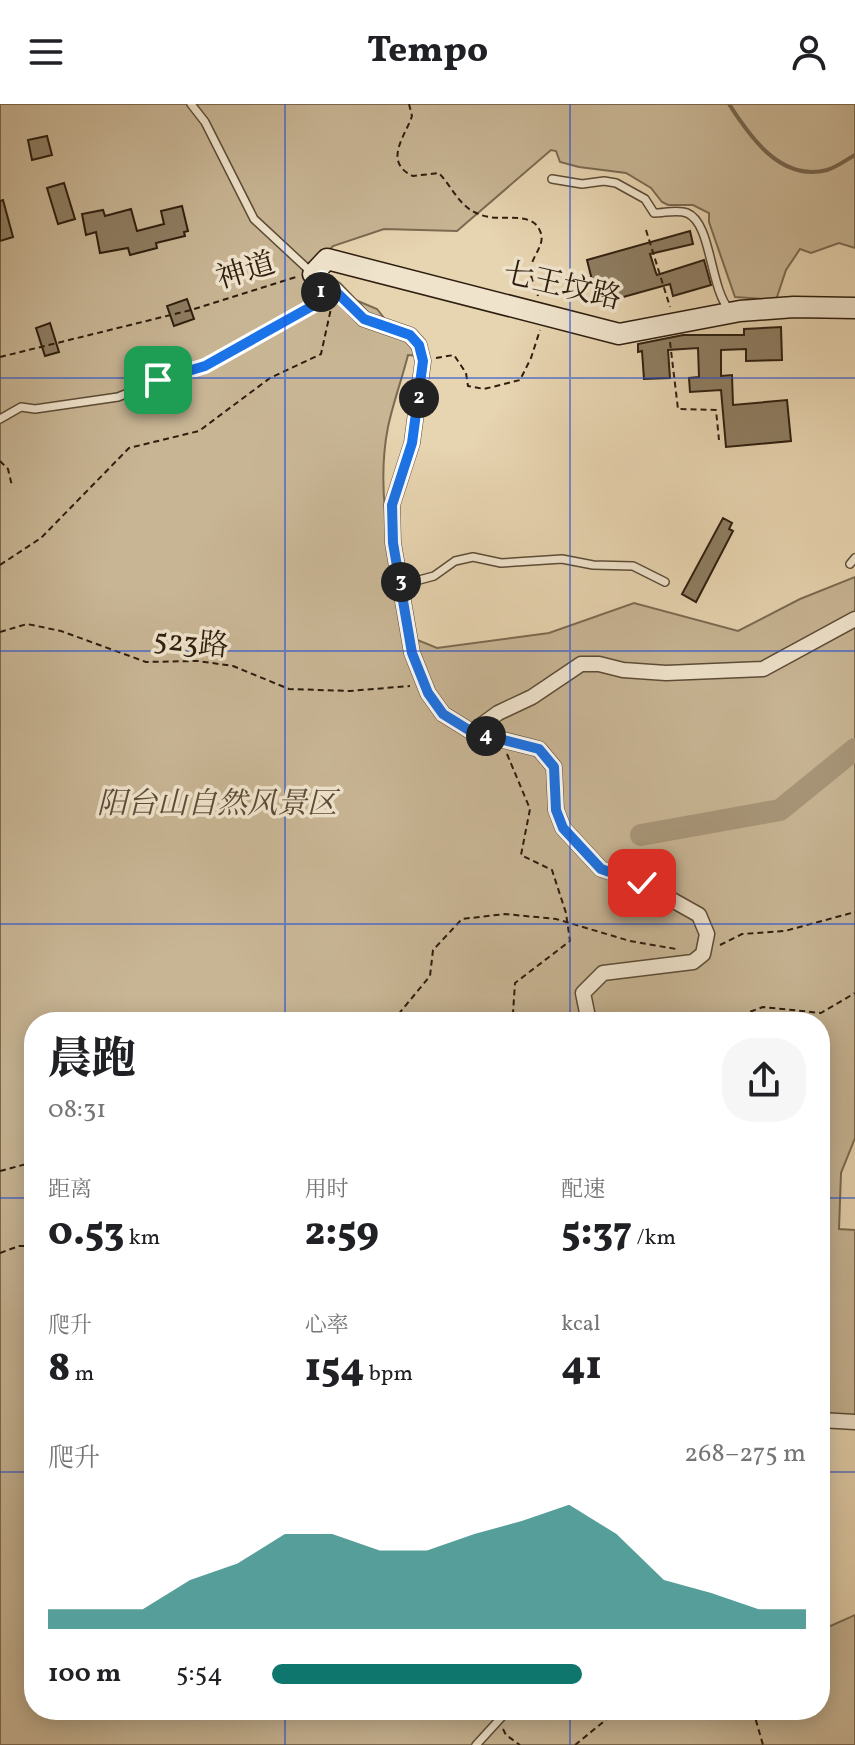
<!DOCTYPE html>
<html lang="zh">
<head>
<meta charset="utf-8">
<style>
  :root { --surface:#fff; --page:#f6f6f6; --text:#202124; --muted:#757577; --accent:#0f766e }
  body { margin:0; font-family:Vollkorn,"Noto Serif SC",serif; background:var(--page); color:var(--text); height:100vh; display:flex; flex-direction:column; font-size:30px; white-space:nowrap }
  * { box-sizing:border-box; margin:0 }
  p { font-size:26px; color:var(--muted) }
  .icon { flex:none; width:44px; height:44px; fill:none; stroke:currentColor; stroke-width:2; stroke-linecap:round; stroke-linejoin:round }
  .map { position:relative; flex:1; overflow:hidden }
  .sheet { position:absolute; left:24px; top:908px; width:806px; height:708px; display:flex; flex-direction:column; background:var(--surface); border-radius:32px; box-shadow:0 4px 20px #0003 }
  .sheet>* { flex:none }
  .pin { position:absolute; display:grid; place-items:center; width:68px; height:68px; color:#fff; margin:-34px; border-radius:16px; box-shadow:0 4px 12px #0006 }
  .km { position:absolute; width:40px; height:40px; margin:-20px; border-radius:50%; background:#222; color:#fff; font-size:22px; line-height:40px; text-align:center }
  .round { display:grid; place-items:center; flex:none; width:84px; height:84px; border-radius:32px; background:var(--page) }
  .head { display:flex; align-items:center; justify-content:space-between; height:136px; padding:0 24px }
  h1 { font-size:44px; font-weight:800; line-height:60px }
  .figures { display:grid; grid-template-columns:repeat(3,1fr); gap:12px; height:136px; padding:8px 24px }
  .figures div { display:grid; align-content:center }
  .figures b { font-size:40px; font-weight:800 }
  .figures small { font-size:22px; font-weight:400 }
  .figures p { font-size:22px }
  .chart { height:224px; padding:16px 24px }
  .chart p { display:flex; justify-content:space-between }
  .chart svg { width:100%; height:144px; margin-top:8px; fill:var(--accent); opacity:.7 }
  ul { padding:0 24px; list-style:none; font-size:26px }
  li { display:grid; grid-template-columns:128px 96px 1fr; align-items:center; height:60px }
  li i { height:20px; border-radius:10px; background:var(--accent) }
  header { display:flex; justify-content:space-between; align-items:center; height:104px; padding:0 24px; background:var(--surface); font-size:36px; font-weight:800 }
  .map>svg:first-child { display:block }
  .green { fill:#c8b594; stroke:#7b6a51; stroke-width:2 }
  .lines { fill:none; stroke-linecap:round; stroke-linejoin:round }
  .stream { stroke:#77664e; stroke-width:4 }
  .river { stroke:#a89679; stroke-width:22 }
  .building { fill:#8e7d62; stroke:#2e1e0e; stroke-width:2 }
  .lane-casing { stroke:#5c4c36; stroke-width:10 }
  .street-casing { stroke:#5c4c36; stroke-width:17 }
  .secondary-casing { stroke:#2e1e0e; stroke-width:23 }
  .path { stroke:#2e1e0e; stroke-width:2; stroke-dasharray:6 4; stroke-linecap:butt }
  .lane { stroke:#efe3cc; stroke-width:7 }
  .street { stroke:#efe3cc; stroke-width:14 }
  .secondary { stroke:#efe3cc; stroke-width:20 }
  .route-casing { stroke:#fff; stroke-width:16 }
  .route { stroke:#1a73e8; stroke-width:10 }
  .grid { fill:none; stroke:#1d4ed8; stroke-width:2; stroke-opacity:0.55 }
  .labels { text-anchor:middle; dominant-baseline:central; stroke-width:7; stroke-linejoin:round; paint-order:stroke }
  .street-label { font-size:30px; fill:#2e1e0e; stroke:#efe3cc }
  .park-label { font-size:30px; font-style:italic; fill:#5c4b36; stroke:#efe3cc }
</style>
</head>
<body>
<header><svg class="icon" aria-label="menu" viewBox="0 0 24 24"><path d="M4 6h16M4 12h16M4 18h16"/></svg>Tempo<svg class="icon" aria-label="person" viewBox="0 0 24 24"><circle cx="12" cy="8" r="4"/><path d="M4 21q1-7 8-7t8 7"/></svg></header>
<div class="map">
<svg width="855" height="1641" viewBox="0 0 855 1641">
  <rect width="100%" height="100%" fill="#e7d4b0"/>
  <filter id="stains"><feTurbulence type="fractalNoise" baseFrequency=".0025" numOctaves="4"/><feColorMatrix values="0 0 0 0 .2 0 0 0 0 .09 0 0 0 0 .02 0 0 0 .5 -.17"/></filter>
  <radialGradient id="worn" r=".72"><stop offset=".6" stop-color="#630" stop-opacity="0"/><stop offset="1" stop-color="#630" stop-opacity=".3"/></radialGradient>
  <path class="green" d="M0 0H855V144L839 139 811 149 800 145 786 166 776 196 735 193 709 118V109L693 101H668L662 98 651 84 626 69 579 63 560 58 556 47 551 46 457 127 384 125 333 142 308 168 346 192 377 205 392 224 405 231 420 252 408 251C402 275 393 299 388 323 374 393 394 466 410 533L437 544 549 529 634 499 738 527 800 495 855 473V1034L841 1069 839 1125 855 1126V1312L820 1314V918H34V1606H820V1533L828 1523 855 1511V1641H0Z"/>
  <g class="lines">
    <path class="stream" d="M729 0C750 33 781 78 827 66 837 63 846 56 855 51"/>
    <path class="river" d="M641 731 780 706 855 645"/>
  </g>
  <path class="building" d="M47 32 52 51 32 56 28 36Z
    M64 79 75 115 58 120 47 84Z
    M3 96 13 133 0 137V97Z
    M182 102 188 127 184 128 185 132 156 139 157 144 130 151 128 144 100 149 96 128 86 131 82 110 103 106 105 112 131 105 137 127 164 120 161 107Z
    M690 127 693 140 650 150 656 169 657 171 704 156 711 181 673 192 670 180 598 200 587 156Z
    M187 195 194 215 174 222 167 202Z
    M50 219 59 248 45 252 36 224Z
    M781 223 782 256 746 257V245L721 246V272L732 271 733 301 787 296 791 337 726 343 721 286 690 288 689 274 699 273 698 244 668 246 670 274 644 275 642 247 638 248V240L683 231H744V225Z
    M723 414 732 419 729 425 733 427 696 498 682 490Z"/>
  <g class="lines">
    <g class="lane-casing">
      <path id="lane" d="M191 0 205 18 254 115 311 168
        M552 75 582 80 604 77 616 79 645 95 654 109C665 109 677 105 687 109 712 119 709 183 730 207
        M0 315 21 303 35 305 118 293 182 267 205 262 314 201 321 190 322 177
        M850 460 855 454
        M400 472 412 478 434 472 455 457 473 453 501 459 562 455 593 461 633 462 665 478
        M476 1641 508 1606"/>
    </g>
    <g class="street-casing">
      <path id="street" d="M313 170 335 185 364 215 410 231 419 241 423 257 412 339 392 401 393 439 412 549 428 589 443 610 472 628 539 645 554 663 556 706 563 724 601 765 642 779 699 811 707 830 703 850 693 858 603 869 583 889 589 918
        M472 628 498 609 532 593 581 560H599L623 566 666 569 763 565 855 515
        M820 1316 855 1318"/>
    </g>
    <g class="secondary-casing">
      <path id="secondary" d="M313 170 327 155 619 230 740 207 794 203 855 204"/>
    </g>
    <path class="path" d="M409 0 412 12C406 31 382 58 413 72L439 69C456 88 461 108 489 113 504 116 533 108 540 127 546 139 534 150 531 162 529 172 535 183 538 192
      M646 126 670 203
      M670 238 678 305 716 306 719 336
      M0 253 191 206 296 173
      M436 254 454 251 466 269 468 282 484 285 520 276 531 254 540 226
      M0 357 8 365 12 382
      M0 461 41 434 129 344 199 327 270 274 321 250 332 200
      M0 528 27 520 61 527 146 558 198 557 233 562 289 585 350 587 410 582
      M507 650 530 705 521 751 552 766 566 809 570 837 515 879 513 909 516 918
      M720 841 742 830 785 827 855 808
      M392 918 430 872 433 846 462 815 505 810 556 815 630 837 676 845
      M722 918 763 903 821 909 855 889
      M0 1067 34 1058
      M0 1149 19 1142H34
      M753 1606 763 1641
      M503 1625 506 1631 520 1641
      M575 1641 618 1606"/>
    <use href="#lane" class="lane"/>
    <use href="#street" class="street"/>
    <use href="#secondary" class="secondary"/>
  </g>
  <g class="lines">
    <g class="route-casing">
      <path id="route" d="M158 276 205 262 314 201 321 190 322 174 364 215 410 231 419 241 423 257 412 339 392 401 393 439 412 549 428 589 443 610 472 628 539 645 554 663 556 706 563 724 601 765 642 779"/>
    </g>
    <use href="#route" class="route"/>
  </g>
  <path class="grid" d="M285 0V918M570 0V918M0 274H855M0 547H855M0 820H855M0 1094H34M820 1094H855M0 1368H34M820 1368H855M285 1606V1641M570 1606V1641"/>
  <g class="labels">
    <g class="street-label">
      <text transform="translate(246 168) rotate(-17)">神道</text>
      <text transform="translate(562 183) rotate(13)">七王坟路</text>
      <text transform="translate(191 540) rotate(6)">523路</text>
    </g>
    <g class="park-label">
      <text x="217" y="701">阳台山自然风景区</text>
    </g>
  </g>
  <rect width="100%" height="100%" filter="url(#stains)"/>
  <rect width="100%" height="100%" fill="url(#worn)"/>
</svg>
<div class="pin" style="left:158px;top:276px;background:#1e9e55"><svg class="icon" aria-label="arrive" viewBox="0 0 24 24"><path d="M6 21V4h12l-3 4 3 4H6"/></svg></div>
<div class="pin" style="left:642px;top:779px;background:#d93025"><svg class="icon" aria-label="check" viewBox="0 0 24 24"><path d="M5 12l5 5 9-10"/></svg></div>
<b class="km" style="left:321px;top:188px">1</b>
<b class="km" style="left:419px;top:294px">2</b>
<b class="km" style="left:401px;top:478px">3</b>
<b class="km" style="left:486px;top:632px">4</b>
<section class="sheet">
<div class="head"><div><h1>晨跑</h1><p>08:31</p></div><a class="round"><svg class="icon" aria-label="share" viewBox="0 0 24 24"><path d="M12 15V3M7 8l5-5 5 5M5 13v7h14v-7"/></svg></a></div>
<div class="figures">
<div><p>距离</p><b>0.53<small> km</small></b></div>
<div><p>用时</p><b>2:59</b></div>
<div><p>配速</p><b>5:37<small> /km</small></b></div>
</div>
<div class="figures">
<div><p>爬升</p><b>8<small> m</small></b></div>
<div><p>心率</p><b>154<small> bpm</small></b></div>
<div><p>kcal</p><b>41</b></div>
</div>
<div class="chart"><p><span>爬升</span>268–275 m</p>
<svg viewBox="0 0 160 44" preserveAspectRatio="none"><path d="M0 44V38L10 38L20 38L30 29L40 24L50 15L60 15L70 20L80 20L90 15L100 11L110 6L120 15L130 29L140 33L150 38L160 38V44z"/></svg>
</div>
<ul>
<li><b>100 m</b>5:54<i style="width:58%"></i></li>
</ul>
</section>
</div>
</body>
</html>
